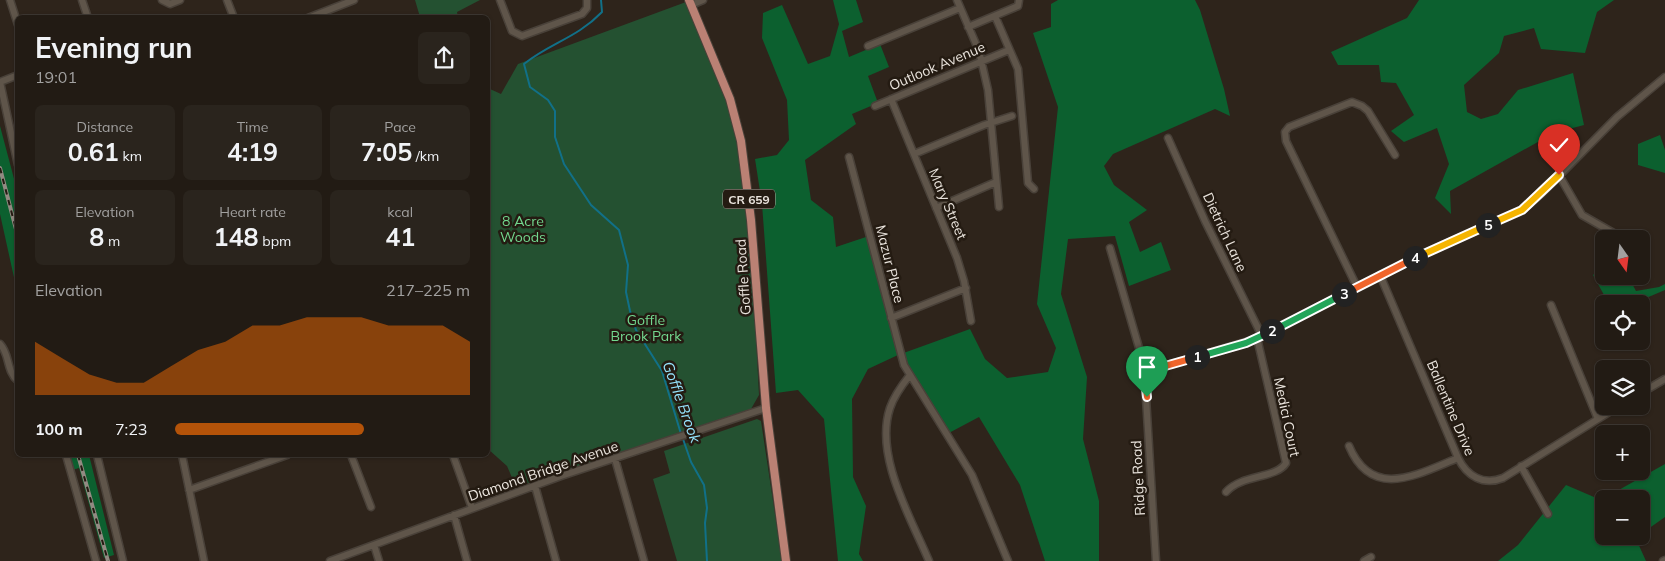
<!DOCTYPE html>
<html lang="en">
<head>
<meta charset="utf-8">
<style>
  :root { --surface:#221b14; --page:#2a241d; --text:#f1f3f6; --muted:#a2a1a0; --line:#3f3934; --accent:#b45309 }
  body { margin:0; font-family:Mulish,sans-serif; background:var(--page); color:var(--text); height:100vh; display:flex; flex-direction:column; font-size:19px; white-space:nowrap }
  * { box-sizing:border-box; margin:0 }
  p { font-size:16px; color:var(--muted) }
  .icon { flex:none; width:28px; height:28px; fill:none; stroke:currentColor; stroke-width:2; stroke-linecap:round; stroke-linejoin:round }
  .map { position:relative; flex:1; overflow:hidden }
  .side { position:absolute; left:15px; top:15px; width:475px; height:442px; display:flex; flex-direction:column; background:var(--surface); border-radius:8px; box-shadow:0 1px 4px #0004,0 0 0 1px var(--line) }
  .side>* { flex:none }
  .needle { width:32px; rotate:166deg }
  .fabs { position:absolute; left:1595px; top:230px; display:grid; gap:10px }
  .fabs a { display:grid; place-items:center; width:55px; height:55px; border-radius:8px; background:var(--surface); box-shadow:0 1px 4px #0004,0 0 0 1px var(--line); font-size:25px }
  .pin { position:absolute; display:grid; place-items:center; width:42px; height:42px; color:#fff; margin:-51px -21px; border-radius:50% 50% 50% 0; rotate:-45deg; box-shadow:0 0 5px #0007 }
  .pin .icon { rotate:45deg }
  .km { position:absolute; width:25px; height:25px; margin:-12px; border-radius:50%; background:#222; color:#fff; font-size:14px; line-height:25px; text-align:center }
  .round { display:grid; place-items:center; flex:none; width:52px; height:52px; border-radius:8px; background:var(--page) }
  .headline { display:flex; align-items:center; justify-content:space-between; height:85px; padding:0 20px }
  h1 { font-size:28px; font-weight:700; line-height:38px }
  .metrics { display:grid; grid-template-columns:repeat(3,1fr); gap:8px; height:85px; padding:5px 20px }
  .metrics div { display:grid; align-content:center; border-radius:8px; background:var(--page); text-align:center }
  .metrics b { font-size:25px; font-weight:700 }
  .metrics small { font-size:14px; font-weight:400 }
  .metrics p { font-size:14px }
  .chart { height:140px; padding:10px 20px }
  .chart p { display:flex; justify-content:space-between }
  .chart svg { width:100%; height:90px; margin-top:5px; fill:var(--accent); opacity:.7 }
  ul { padding:0 20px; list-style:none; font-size:16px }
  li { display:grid; grid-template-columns:80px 60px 1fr; align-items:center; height:38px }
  li i { height:12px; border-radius:6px; background:var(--accent) }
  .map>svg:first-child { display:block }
  .green { fill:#245131 }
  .forest { fill:#0c602f }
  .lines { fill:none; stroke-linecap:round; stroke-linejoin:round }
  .stream { stroke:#117088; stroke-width:2 }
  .minor-casing { stroke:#494139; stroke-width:9 }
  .major-casing { stroke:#494139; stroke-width:10 }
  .minor { stroke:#5f554a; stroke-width:6 }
  .major { stroke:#ba8174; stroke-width:8 }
  .rail-casing { stroke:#928a82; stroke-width:4 }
  .rail { stroke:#241b12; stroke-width:2; stroke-dasharray:5.5; stroke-linecap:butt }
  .split-1-casing { stroke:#fff; stroke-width:10 }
  .split-2-casing { stroke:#fff; stroke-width:10 }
  .split-3-casing { stroke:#fff; stroke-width:10 }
  .split-4-casing { stroke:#fff; stroke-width:10 }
  .split-5-casing { stroke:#fff; stroke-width:10 }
  .split-6-casing { stroke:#fff; stroke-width:10 }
  .split-1 { stroke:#f0652b; stroke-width:6 }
  .split-2 { stroke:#22a559; stroke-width:6 }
  .split-3 { stroke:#22a559; stroke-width:6 }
  .split-4 { stroke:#f0652b; stroke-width:6 }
  .split-5 { stroke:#f5b400; stroke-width:6 }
  .split-6 { stroke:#f5b400; stroke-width:6 }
  .labels { text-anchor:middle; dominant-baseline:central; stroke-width:5; stroke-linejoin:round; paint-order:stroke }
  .shield { fill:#241b12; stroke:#afa8a0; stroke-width:1 }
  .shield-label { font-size:12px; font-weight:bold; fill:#eae4dd }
  .street-label { font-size:14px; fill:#eae4dd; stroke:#241b12 }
  .park-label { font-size:14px; fill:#73d88f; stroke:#241b12 }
  .water-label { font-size:15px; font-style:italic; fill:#95e3fc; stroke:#241b12 }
</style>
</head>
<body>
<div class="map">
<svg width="1665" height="561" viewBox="0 0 1665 561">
  <rect width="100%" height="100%" fill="#2e241b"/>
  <path class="green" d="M415 0H480L457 12 458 18 420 17Z
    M686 2C703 44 727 90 736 134 753 219 754 308 759 395L751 409 516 487 507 466 488 449V86L490 89 501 94 518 64Z
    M757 419 761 421 782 561H677L653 479 670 473 664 451Z"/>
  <path class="forest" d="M833 0H856L863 22 842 31 849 57 880 44 889 67 868 76 878 103 852 114 856 124 805 160 811 200 833 217 836 247 869 236 898 355 970 329 985 359 1007 378 1048 372 1056 348 1037 304 1058 107 1033 33 1051 27V4L1058 0H1195L1200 10 1224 89 1230 116 1215 109 1113 154 1104 166 1114 185 1147 210 1129 222 1140 252 1161 242 1171 270 1129 286 1115 236 1068 239 1061 294 1087 377 1083 439 1099 501V561H1045L1020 485 979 417 947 434 898 355 868 369 852 399 853 477 866 506 859 554 863 561H838L824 419 798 390 776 393 762 204 755 159 777 155 789 140 787 100 762 38 763 13 782 5 808 64 830 56 839 24Z
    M1419 0H1614L1597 12 1585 53 1541 49 1534 28 1504 36 1499 53 1464 85 1467 112 1481 119 1498 114 1518 90 1573 73 1584 125 1554 133 1450 191 1451 214 1435 198 1449 164 1437 128 1404 142 1391 131 1414 115 1396 83 1381 82 1379 65H1338L1331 52 1407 18Z
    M0 126 17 190V291L0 214Z
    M1660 135 1665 150V173L1638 165V144Z
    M1604 265V276H1628L1636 291 1659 287 1665 284V290L1632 304H1609L1593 275Z
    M64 455H89L114 555 104 558 79 468 69 471Z
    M1665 464V517L1641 534V499H1604V536H1639L1636 539 1646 561H1498L1518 545 1566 485 1601 500Z"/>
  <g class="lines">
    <path class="stream" d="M601 0 602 12C577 38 550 43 524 64L530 87 548 100 555 111V137L564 164 591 205 619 230 628 265 626 292 630 311 636 330 662 371 681 434
      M683 439 691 462 704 485 707 508 705 523 707 561"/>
    <g class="minor-casing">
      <path id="minor" d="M10 0 18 25
        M82 0 88 18
        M162 0 170 4 180 0
        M227 0 234 18
        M500 0 512 31 522 36 582 14 587 8V0
        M957 0 979 51 988 90 999 207
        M691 5 703 0
        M995 16 1018 69 1028 183 1034 189
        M308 18 354 0
        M968 27 1018 6 1019 0
        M868 46 960 8
        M0 82 18 165
        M0 82 18 75
        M891 99 957 258 964 281 971 321
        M875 106 1009 50
        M1168 138 1205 221 1262 336
        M914 154 984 125 1012 116
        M849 157 904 365 972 475 1008 561
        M1559 175 1582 215 1624 239
        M936 208 996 182
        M1110 248 1144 365 1156 561
        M1380 275 1458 458C1467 476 1483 486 1503 478L1619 406
        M1357 287 1286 141 1285 132 1289 127 1352 102 1362 106 1368 111 1395 155
        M1551 305 1598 419
        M891 318 966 288
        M0 344C10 354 6 371 18 381
        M1144 372 1252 340 1427 252 1519 212 1541 194 1617 117 1665 77
        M910 375C902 385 894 396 890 408 874 456 911 518 929 561
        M1641 393 1665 379
        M1349 446C1372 501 1418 474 1458 458
        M66 455 96 561
        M97 455 123 561
        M182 455 204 561
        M351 455 371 507
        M453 455 472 508
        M615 459 644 561
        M1521 466 1548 514
        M535 486 556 561
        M189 490 287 455
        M1226 492C1242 474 1276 479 1286 463L1257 338
        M454 515 467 561
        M374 545 379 561
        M330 561 561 476 766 408
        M1364 561 1371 557
        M1663 561 1665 560"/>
    </g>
    <g class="major-casing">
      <path id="major" d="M689 0 730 99 741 141 751 220 766 408 786 561"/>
    </g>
    <use href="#minor" class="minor"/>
    <use href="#major" class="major"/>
    <g class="rail-casing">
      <path id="rail" d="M0 168 18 237
        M78 455 108 561"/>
    </g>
    <use href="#rail" class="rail"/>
  </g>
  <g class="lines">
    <g class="split-1-casing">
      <path id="split-1" d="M1147 397 1144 372 1197 357"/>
    </g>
    <g class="split-2-casing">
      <path id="split-2" d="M1197 357 1246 343 1272 331"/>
    </g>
    <g class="split-3-casing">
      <path id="split-3" d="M1272 331 1344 294"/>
    </g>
    <g class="split-4-casing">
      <path id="split-4" d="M1344 294 1415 258"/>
    </g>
    <g class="split-5-casing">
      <path id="split-5" d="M1415 258 1488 225"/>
    </g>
    <g class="split-6-casing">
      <path id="split-6" d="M1488 225 1522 210 1559 175"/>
    </g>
    <use href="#split-1" class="split-1"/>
    <use href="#split-2" class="split-2"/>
    <use href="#split-3" class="split-3"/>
    <use href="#split-4" class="split-4"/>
    <use href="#split-5" class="split-5"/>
    <use href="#split-6" class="split-6"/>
  </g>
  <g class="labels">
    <rect class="shield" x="723" y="189.5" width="52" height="19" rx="4"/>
    <g class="shield-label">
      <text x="749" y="199">CR 659</text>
    </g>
    <g class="street-label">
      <text transform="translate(937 66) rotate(-23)">Outlook Avenue</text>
      <text transform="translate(948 204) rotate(67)">Mary Street</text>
      <text transform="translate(1225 232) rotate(65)">Dietrich Lane</text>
      <text transform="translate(890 264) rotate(76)">Mazur Place</text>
      <text transform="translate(743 277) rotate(-94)">Goffle Road</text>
      <text transform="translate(1451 408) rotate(67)">Ballentine Drive</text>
      <text transform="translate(1287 417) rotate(78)">Medici Court</text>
      <text transform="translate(543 471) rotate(-19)">Diamond Bridge Avenue</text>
      <text transform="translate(1138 478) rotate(-93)">Ridge Road</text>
    </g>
    <g class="park-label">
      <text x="523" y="221">8 Acre<tspan x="523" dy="16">Woods</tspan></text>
      <text x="646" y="320">Goffle<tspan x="646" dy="16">Brook Park</tspan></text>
    </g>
    <g class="water-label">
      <text transform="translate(682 402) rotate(70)">Goffle Brook</text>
    </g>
  </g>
</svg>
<div class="fabs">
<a><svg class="needle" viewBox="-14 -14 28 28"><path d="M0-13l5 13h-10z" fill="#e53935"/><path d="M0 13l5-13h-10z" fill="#a2a1a0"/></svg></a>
<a><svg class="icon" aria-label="locate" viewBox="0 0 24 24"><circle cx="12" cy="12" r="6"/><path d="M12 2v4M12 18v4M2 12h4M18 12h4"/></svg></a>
<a><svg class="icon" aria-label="layers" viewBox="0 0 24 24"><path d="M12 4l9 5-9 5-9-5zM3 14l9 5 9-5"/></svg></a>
<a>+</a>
<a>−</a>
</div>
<div class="pin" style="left:1147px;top:397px;background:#1e9e55"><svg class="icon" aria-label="arrive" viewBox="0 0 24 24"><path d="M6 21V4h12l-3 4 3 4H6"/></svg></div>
<div class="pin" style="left:1559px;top:175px;background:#d93025"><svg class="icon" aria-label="check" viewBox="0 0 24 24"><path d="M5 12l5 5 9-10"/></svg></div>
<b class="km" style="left:1197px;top:357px">1</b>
<b class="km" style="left:1272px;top:331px">2</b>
<b class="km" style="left:1344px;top:294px">3</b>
<b class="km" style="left:1415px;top:258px">4</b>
<b class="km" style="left:1488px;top:225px">5</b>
<section class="side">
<div class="headline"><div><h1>Evening run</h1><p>19:01</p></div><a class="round"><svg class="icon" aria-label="share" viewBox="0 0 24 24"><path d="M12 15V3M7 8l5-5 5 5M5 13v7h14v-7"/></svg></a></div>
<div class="metrics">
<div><p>Distance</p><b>0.61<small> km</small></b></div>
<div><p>Time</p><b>4:19</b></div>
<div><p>Pace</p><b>7:05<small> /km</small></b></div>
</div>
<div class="metrics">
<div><p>Elevation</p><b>8<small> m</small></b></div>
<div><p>Heart rate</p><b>148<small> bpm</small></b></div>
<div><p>kcal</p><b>41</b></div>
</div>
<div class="chart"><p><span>Elevation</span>217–225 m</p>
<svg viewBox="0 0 160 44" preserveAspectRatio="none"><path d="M0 44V18L10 26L20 34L30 38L40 38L50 30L60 22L70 18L80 10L90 10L100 6L110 6L120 6L130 10L140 10L150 10L160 18V44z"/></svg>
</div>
<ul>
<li><b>100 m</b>7:23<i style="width:64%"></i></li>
</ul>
</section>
</div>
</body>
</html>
